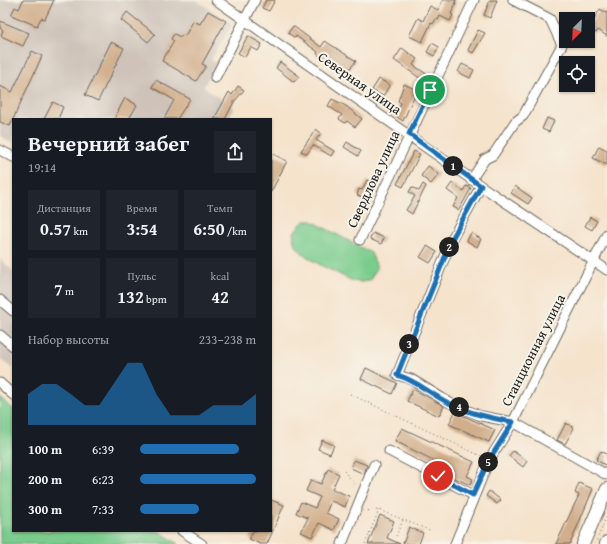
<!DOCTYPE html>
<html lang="ru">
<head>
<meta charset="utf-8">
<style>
  :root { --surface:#171b24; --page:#20242c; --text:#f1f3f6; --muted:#9ea1a6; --accent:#1f6fb2 }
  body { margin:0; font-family:"Gentium Book Plus",serif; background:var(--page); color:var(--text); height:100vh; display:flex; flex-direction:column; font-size:15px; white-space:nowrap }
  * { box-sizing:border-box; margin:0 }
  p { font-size:13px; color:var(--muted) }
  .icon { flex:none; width:22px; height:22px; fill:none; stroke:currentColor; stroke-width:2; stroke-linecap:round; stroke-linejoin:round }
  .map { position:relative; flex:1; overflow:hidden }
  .sheet { position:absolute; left:12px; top:118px; width:260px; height:414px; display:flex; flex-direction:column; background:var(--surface); border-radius:0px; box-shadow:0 1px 3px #0004 }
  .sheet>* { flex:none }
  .needle { width:26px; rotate:204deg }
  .fabs { position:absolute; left:559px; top:12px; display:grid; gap:8px }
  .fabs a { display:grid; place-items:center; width:36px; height:36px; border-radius:0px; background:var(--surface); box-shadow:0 1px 3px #0004; font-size:20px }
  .pin { position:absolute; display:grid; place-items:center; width:34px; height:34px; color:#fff; margin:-17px; border:2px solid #fff; border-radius:50%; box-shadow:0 1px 4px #0007 }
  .km { position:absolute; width:20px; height:20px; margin:-10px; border-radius:50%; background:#222; color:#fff; font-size:11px; line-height:20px; text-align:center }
  .round { display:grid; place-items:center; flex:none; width:42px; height:42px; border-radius:0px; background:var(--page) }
  .summary { display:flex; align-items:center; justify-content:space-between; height:68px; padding:0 16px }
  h1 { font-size:22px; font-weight:700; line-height:30px }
  .figures { display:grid; grid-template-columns:repeat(3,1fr); gap:6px; height:68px; padding:4px 16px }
  .figures div { display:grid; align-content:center; border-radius:0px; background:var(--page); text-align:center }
  .figures b { font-size:17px; font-weight:700 }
  .figures small { font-size:11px; font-weight:400 }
  .figures p { font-size:11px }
  .chart { height:112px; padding:8px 16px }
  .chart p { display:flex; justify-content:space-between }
  .chart svg { width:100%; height:72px; margin-top:4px; fill:var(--accent); opacity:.7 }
  ul { padding:0 16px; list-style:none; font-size:13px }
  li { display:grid; grid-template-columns:64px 48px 1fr; align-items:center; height:30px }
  li i { height:10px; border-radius:5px; background:var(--accent) }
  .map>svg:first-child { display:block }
  .industrial { fill:#cec2b9 }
  .green { fill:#7acc8d; stroke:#4b7454 }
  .building { fill:#d2af8c }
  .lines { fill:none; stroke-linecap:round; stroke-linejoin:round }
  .minor-casing { stroke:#68625a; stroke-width:11 }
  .major-casing { stroke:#68625a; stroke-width:14 }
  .path { stroke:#68625a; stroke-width:1; stroke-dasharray:1 3; stroke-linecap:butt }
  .minor { stroke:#fff; stroke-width:9 }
  .major { stroke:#fff; stroke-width:12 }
  .route-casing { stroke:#fff; stroke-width:8 }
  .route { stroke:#1f6fb2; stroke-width:5 }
  .labels { text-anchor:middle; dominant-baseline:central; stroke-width:4; stroke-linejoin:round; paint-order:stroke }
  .street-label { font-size:14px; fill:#1c1c1c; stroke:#f7f3e8 }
</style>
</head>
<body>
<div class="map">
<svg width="607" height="544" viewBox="0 0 607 544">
  <rect width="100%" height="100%" fill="#f7f3e8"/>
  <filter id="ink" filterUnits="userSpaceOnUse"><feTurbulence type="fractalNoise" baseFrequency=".025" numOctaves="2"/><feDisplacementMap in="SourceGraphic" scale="8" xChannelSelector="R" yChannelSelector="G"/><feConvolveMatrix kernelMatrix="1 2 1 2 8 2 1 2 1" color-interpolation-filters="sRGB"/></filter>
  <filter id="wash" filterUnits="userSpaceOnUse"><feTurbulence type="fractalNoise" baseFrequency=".012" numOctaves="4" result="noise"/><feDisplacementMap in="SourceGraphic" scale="16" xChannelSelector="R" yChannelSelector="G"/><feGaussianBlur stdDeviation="0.9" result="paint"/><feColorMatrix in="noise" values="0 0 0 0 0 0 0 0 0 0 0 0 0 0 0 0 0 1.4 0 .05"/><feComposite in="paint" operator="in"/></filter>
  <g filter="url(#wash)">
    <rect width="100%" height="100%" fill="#f5e3cc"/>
    <path class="industrial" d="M0 0H196L232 24 211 60 217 63 203 87 234 108 228 119H13V143L0 136Z
      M0 259 13 271V369L0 358Z"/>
    <path class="green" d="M305 221H312L371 253 377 267 370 280 362 282 353 281C333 270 267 247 305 221Z
      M0 398 13 409V531H158L179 544H0Z"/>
    <g id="blocks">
      <path class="building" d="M23 0H54L45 19 41 18 37 26 11 15 15 7 19 9Z
        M266 0H275L269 11 262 8Z
        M443 0H456L455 3H456L451 14 453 15 450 21 440 16 438 20 436 19 433 24 431 23 422 42 409 36 418 18 423 21 430 6 438 10Z
        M490 0H497L490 18 484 15Z
        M600 9 607 13V36L598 30 596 33 588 29Z
        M208 11 226 21 202 64 206 66 196 81 162 61 174 41 171 39 174 34 181 37 183 35 185 36 193 21 200 24Z
        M127 12 155 34 148 42 121 20Z
        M0 21 29 33 23 46 1 36 3 30 0 28Z
        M293 26 321 47 325 41 356 61 348 71 329 57 327 61 317 54 318 52 296 36 295 38 288 33Z
        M478 30 485 33 473 53 468 50Z
        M248 36 262 44 258 51 251 47 245 57 238 53Z
        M111 42 124 48 98 101 85 95Z
        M432 43 439 47 434 56 427 52Z
        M402 48 417 59 413 65 428 75 424 81 394 60Z
        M32 51 42 56 10 126 0 122V86L12 92Z
        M280 62 299 76 294 82 276 68Z
        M462 64 474 70 470 78 458 72Z
        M379 79 390 85 383 96 372 90Z
        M156 80 190 99 177 119H164L174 100 152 87Z
        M404 84 417 90 403 121 394 115 401 103 398 101Z
        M238 86 244 90 234 102 225 119H214L229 92 232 95Z
        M125 98 137 105 129 119H114Z
        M332 99 346 106 362 119 355 127 347 121 345 123 339 119 342 115 328 106Z
        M53 102 63 107 58 119H44Z
        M547 118 554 121 549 132 542 129Z
        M316 129 321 133 316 140 334 151 331 156 313 145 307 154 301 151Z
        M347 142 361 151 358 156 344 147Z
        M599 146 607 150V165L593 158Z
        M414 151 420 154 403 187 397 184Z
        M271 153 287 161 271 192Z
        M428 166 439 174 431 184 421 176Z
        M367 180 375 183 372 190 370 189 366 199 357 195 359 189 362 190Z
        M452 183 463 191 466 186 471 188 459 210 453 207 458 198 447 190Z
        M423 184 426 186 412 214 406 210 415 196 409 192 412 187 419 191Z
        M515 186 532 198 528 204 511 193Z
        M590 217 597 221 592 230 585 226Z
        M373 233 384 238 381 244 370 239Z
        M471 233 481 239 477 247 467 241Z
        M427 246 437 252 430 263 420 257Z
        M366 368 397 383 392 394 361 379Z
        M413 389 444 406 439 416 407 401Z
        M455 412 495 430 489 442 449 424Z
        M566 423 574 428 565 444 557 440Z
        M402 428 474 462 467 476 473 479 470 485 450 476 453 470 395 441Z
        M322 440 334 445 330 454 318 449Z
        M513 451 527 461 523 467 509 456Z
        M601 451 607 454V466L596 460Z
        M354 460 367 465 364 474 351 468Z
        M328 469 339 474 332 489 349 496 345 507 331 501 326 513 339 519 334 530 319 523 312 537 301 532 308 518 296 513 301 502 315 508 320 497 306 491 311 480 321 484Z
        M579 483 593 489 570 544H556L579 495 575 493Z
        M489 491 501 500 497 504 486 496Z
        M271 500 284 505 267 544H260L249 539 253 531H271Z
        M380 515 394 521 387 538 400 544H368Z
        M409 527 423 533 419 544H403Z"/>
    </g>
  </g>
  <g filter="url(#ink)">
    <use href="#blocks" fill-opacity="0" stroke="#68625a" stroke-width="1"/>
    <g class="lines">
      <g class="minor-casing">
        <path id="minor" d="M216 0 481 186 607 270
          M215 78 255 0
          M0 150 13 157
          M471 180 485 159 493 155 515 122 523 116 562 45 550 19 513 0
          M481 186 453 237 397 375 411 379 450 403 481 416 513 422 607 475
          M360 240 474 0
          M0 300 13 311
          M0 335 13 346
          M0 383 13 395
          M389 451 473 495
          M182 531 202 544
          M342 544 374 465
          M455 544 489 460 513 422 607 234"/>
      </g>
      <g class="major-casing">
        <path id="major" d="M583 544 607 489
          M606 544 607 542"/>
      </g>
      <path class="path" d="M350 394 481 456
        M344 471 356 486
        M364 511 379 510 429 530
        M396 536 403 520
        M365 544 379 510
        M595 544 607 516"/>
      <use href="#minor" class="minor"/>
      <use href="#major" class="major"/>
    </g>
  </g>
  <g class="lines" filter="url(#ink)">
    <g class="route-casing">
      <path id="route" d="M430 90 409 134 481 186 453 237 397 375C418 381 431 395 451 404 471 414 491 418 513 422L489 460 473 495 438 476"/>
    </g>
    <use href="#route" class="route"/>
  </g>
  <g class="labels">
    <g class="street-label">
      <text transform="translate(360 83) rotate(35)">Северная улица</text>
      <text transform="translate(373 179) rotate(-65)">Свердлова улица</text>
      <text transform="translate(533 350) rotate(-63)">Станционная улица</text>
    </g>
  </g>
</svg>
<div class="fabs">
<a><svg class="needle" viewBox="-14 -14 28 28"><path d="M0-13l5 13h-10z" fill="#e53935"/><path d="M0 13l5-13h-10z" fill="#9ea1a6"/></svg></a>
<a><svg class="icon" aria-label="locate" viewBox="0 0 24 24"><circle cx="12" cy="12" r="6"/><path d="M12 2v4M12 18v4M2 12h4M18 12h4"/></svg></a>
</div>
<div class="pin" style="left:430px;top:90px;background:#1e9e55"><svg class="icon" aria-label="arrive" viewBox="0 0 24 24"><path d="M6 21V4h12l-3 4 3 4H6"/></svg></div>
<div class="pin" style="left:438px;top:476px;background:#d93025"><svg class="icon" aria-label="check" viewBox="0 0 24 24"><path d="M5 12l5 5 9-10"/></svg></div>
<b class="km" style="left:453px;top:166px">1</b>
<b class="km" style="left:449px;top:247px">2</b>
<b class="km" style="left:409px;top:344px">3</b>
<b class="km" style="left:459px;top:407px">4</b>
<b class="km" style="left:488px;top:462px">5</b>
<section class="sheet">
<div class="summary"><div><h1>Вечерний забег</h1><p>19:14</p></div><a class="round"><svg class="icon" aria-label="share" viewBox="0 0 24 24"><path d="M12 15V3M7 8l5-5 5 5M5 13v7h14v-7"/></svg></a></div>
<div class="figures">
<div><p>Дистанция</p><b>0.57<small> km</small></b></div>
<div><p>Время</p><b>3:54</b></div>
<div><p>Темп</p><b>6:50<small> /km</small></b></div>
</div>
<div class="figures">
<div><b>7<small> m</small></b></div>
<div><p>Пульс</p><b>132<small> bpm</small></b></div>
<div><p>kcal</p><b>42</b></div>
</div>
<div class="chart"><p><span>Набор высоты</span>233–238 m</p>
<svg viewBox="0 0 160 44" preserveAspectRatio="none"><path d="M0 44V25L10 19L20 19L30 25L40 32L50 32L60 19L70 6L80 6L90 25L100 38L110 38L120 38L130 32L140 32L150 32L160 25V44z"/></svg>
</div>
<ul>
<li><b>100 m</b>6:39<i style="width:85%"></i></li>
<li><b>200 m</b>6:23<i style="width:100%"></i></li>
<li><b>300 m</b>7:33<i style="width:51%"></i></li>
</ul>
</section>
</div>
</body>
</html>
